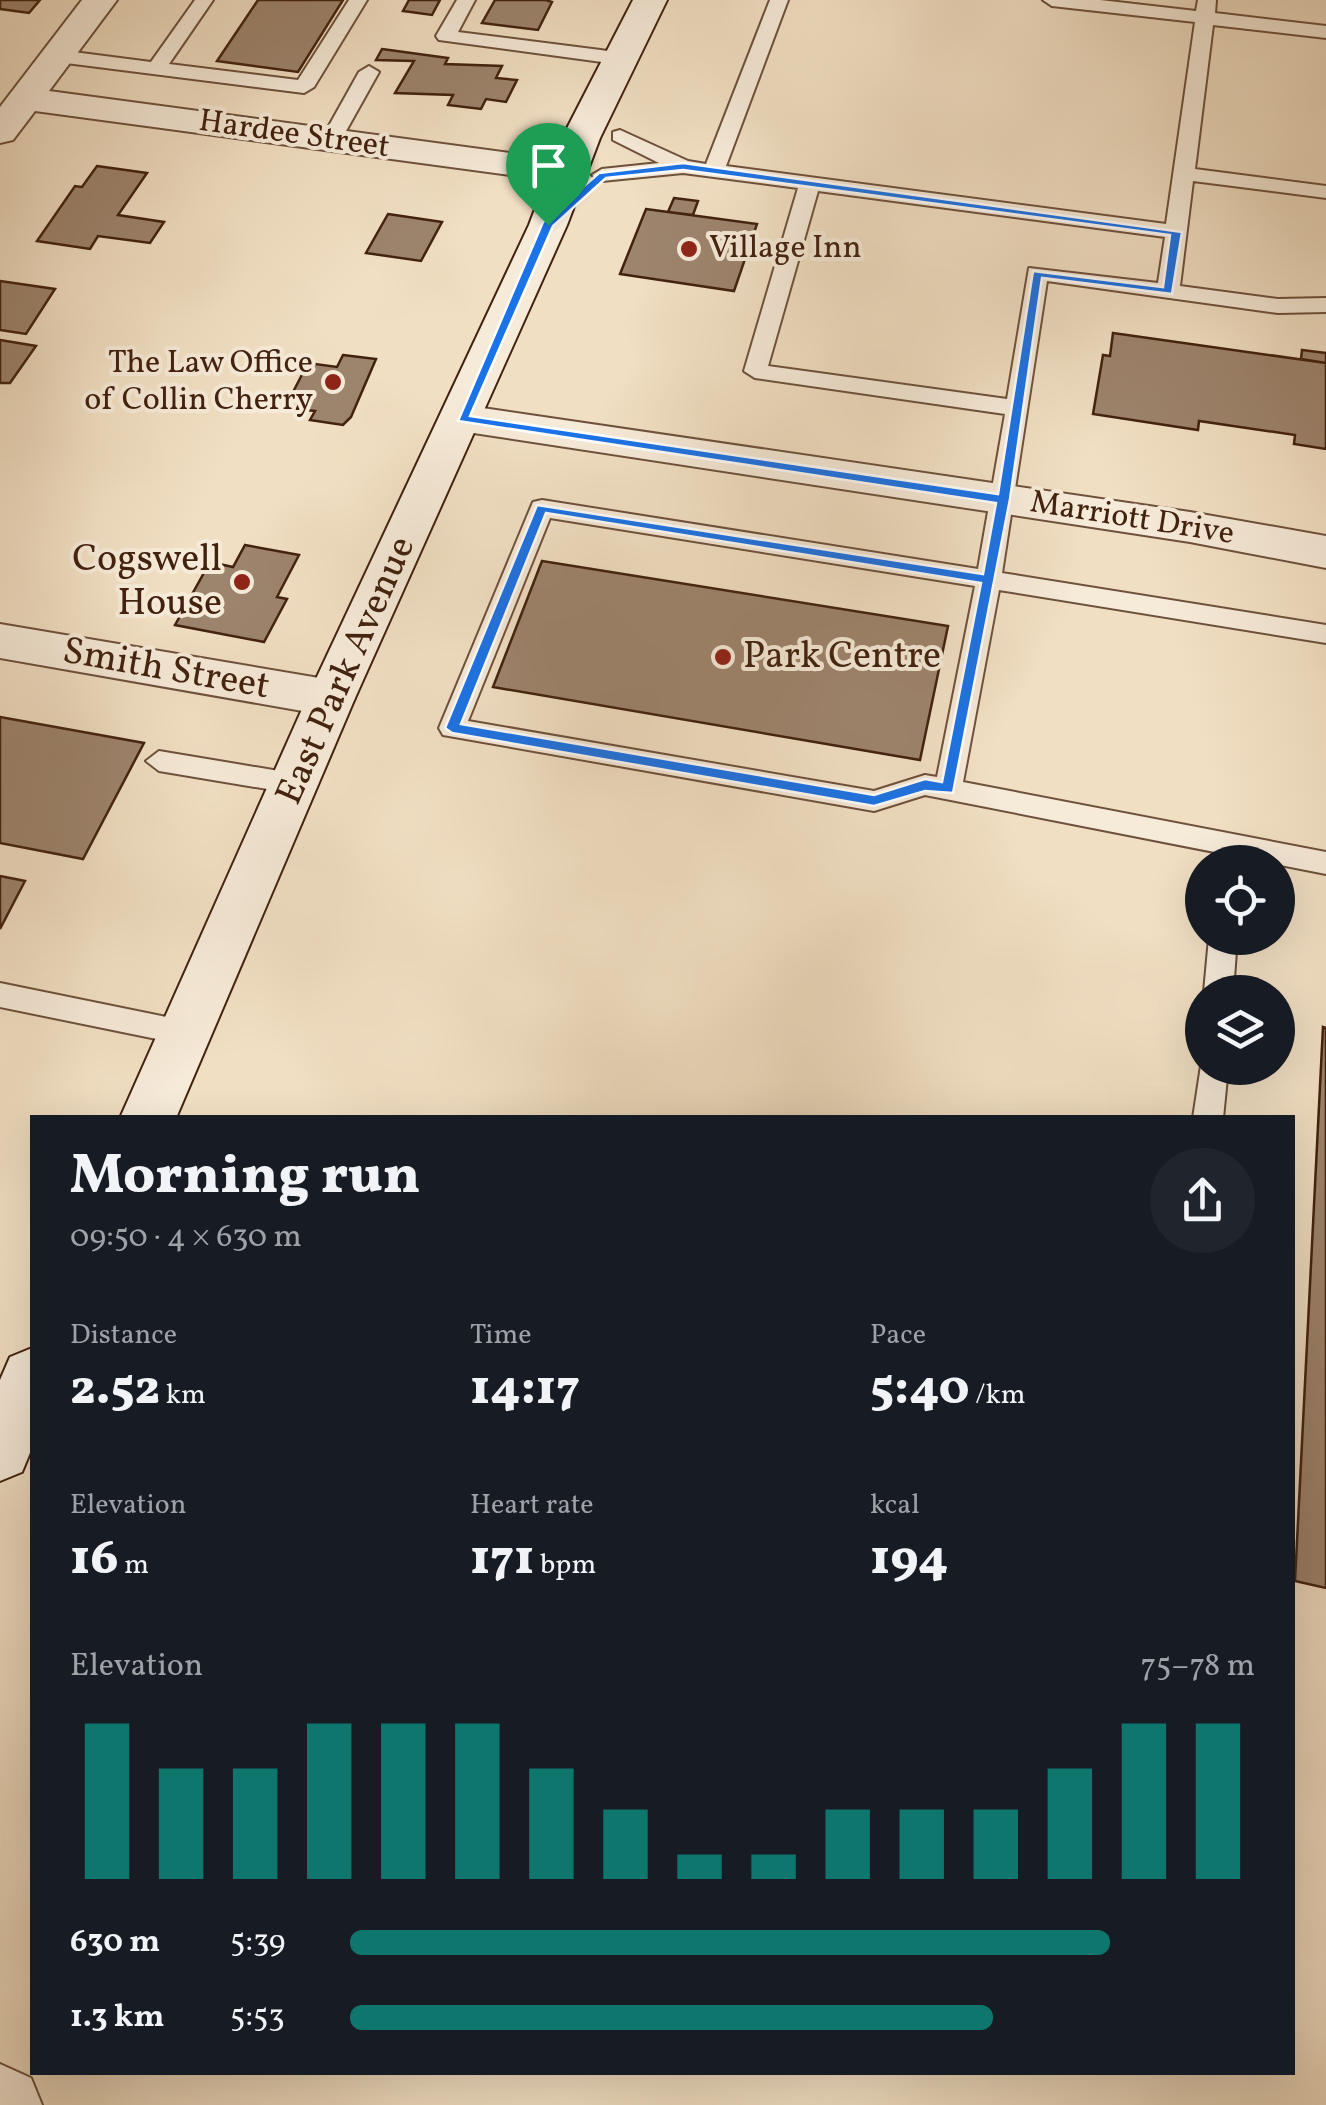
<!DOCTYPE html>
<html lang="en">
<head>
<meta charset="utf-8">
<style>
  :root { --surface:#171b24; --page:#20242c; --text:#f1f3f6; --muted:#9ea1a6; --accent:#0f766e }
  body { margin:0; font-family:Vollkorn,serif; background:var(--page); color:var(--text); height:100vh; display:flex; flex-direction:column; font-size:38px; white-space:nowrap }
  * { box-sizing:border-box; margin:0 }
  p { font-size:32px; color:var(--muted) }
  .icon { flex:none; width:55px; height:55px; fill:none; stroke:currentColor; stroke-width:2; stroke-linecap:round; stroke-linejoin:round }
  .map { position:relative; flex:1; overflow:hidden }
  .panel { position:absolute; left:30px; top:1115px; width:1265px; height:960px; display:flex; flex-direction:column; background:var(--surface); border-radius:0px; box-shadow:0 10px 40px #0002 }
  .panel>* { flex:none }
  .buttons { position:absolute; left:1185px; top:845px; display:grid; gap:20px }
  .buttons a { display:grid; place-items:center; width:110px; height:110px; border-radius:50%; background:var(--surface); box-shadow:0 10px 40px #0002; font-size:50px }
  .pin { position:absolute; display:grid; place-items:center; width:85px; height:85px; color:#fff; margin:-102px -42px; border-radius:50% 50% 50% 0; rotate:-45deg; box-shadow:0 0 10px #0007 }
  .pin .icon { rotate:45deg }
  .round { display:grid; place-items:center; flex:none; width:105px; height:105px; border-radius:52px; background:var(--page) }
  .overview { display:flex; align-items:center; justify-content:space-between; height:170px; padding:0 40px }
  h1 { font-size:55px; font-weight:800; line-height:75px }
  .figures { display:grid; grid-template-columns:repeat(3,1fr); gap:15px; height:170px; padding:10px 40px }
  .figures div { display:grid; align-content:center }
  .figures b { font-size:50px; font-weight:800 }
  .figures small { font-size:28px; font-weight:400 }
  .figures p { font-size:28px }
  .chart { height:280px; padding:20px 40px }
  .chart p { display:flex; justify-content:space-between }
  .chart svg { width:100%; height:180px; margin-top:10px; stroke:var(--accent); stroke-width:6 }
  ul { padding:0 40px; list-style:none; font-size:32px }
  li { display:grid; grid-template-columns:160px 120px 1fr; align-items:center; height:75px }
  li i { height:25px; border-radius:12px; background:var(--accent) }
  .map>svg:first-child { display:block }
  .building { fill:#9d846d; stroke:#42220f; stroke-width:2.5 }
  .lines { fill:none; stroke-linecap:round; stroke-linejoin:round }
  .lane-casing { stroke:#6e513c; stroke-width:4 }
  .street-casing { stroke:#6e513c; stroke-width:4 }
  .secondary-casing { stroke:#42220f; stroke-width:4 }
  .lane { fill:#f6ead8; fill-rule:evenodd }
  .street { fill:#f6ead8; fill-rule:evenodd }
  .secondary { fill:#f6ead8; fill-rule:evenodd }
  .route { fill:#1a73e8; stroke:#fff; stroke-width:2.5; fill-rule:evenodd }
  .poi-dot { fill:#8f2418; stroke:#f6ead8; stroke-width:4 }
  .labels { text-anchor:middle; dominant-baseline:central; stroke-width:8; stroke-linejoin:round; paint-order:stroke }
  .far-street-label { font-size:32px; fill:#42220f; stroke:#f6ead8 }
  .far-poi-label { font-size:32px; fill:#42220f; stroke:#f6ead8; text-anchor:start }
  .poi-label { font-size:38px; fill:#42220f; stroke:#f6ead8; text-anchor:end }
  .street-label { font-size:38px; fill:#42220f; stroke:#f6ead8 }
</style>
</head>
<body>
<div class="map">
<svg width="1326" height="2105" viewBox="0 0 1326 2105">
  <rect width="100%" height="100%" fill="#f1dfc3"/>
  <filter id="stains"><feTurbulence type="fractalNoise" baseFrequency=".002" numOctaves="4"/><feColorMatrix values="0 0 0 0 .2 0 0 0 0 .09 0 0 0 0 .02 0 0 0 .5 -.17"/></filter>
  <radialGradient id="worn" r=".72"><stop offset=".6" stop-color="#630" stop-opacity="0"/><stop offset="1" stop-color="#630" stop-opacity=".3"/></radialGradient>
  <path class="building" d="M0 0H40L29 13 0 9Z
    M258 0H343L298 72 217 61Z
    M409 0H440L432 15 403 11Z
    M495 0H546L552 2 538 30 482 23Z
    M382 49 448 58 445 64 502 66 496 78 517 80 506 102 486 99 481 109 448 105 453 95 395 93 414 61 376 60Z
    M97 166 147 173 118 215 164 222 150 243 98 236 90 249 37 241 75 186 82 187Z
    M674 198 698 201 693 215 668 212Z
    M646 209 757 224 734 291 620 274Z
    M388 214 442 222 421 261 366 253Z
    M0 281 55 289 26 334 0 330Z
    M1113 333 1326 363V449L1294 444 1295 435 1199 421 1198 430 1093 414 1103 355 1110 356Z
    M0 340 36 346 10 383H0Z
    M1302 350 1326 353V363L1301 359Z
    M343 355 376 359 351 417 343 425 310 420 315 411 297 409 304 394 293 392 308 363 337 367Z
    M245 545 299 555 277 597 287 599 264 642 175 625 210 562 233 567Z
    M542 561 948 626 920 760 493 687Z
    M0 717 144 743 83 859 0 843Z
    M0 876 25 881 0 929Z
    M1323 1027 1326 1028V1588L1295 1581Z"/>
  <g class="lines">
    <g class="lane-casing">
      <path id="lane" d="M195 0H213L169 64 298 80 349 0H367L314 87 304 93 58 62 48 56 58 50 151 62Z
        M457 0H475L458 32 624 53 634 59 624 65 439 40 436 36Z
        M770 0H788L726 166 1166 224 1195 22 1052 6 1043 0H1100L1196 11 1198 0H1216L1215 13 1326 26V38L1213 25 1195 169 1326 186V198L1193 181 1180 286 1278 299 1326 298V312L1278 313 1047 281 1002 573 1326 625V643L999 590 963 782 1326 852V874L925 795 874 811 443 735 439 728 533 502 542 500 978 569 1005 414 755 378 744 371 798 188 683 173 602 181 592 175 602 169 659 163 613 140V132L620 130 688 161 706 164ZM818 191 1165 237 1158 283 1029 268 1007 399 768 366ZM550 518 975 586 937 777 925 775 874 791 468 721Z
        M369 66 379 72 341 140 324 144 321 140 359 72Z
        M159 751 297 774 311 784 297 794 159 771 146 761Z
        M1209 938H1237L1233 992H1204Z
        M0 983 186 1021 197 1024 201 1033 197 1042 186 1045 0 1007Z
        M1202 1059V1068H1228L1223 1118H1193Z"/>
    </g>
    <g class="street-casing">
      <path id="street" d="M82 0H117L49 91 562 160 575 163 581 171 575 179 562 182 35 111 13 140 0 143V107Z
        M462 405 1190 512 1326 536V568L1190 542 447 429 441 419 447 409Z
        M0 624 331 680 348 686 355 698 348 710 331 716 0 658Z
        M0 2064 31 2078 42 2105H0Z"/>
    </g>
    <g class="secondary-casing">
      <path id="secondary" d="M633 0H667L600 138 567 225 355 698 176 1118H120L307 698 529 225 562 138Z
        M32 1348V1448L22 1472 0 1481V1380L10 1357Z"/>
    </g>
    <use href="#lane" class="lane"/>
    <use href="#street" class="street"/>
    <use href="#secondary" class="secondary"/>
  </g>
  <path class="route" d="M683 163 1182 232 1172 294 1042 278 1010 499 953 793 925 791 874 806 452 733 445 728 537 505 983 574 996 503 458 421 543 222 599 173ZM683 170 1170 235 1163 287 1033 271 998 494 470 416 553 226 606 178ZM546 513 981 583 942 782 925 779 874 795 461 724Z"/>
  <g class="poi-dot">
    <circle cx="689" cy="249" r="10"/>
    <circle cx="333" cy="382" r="10"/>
    <circle cx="242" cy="582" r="10"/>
    <circle cx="723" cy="657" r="10"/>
  </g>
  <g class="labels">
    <g class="far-street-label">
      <text transform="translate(294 135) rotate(8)">Hardee Street</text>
      <text transform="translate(1132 519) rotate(9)">Marriott Drive</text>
    </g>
    <g class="far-poi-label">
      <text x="709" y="249">Village Inn</text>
      <text x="313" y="364" text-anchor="end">The Law Office<tspan x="313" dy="37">of Collin Cherry</tspan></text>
    </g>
    <g class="poi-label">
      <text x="222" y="560">Cogswell<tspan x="222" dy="44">House</tspan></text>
      <text x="743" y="657" text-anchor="start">Park Centre</text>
    </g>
    <g class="street-label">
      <text transform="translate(166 670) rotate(10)">Smith Street</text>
      <text transform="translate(347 671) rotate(-66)">East Park Avenue</text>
    </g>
  </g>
  <rect width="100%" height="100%" filter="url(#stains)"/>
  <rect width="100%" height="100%" fill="url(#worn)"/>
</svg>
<div class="buttons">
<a><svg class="icon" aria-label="locate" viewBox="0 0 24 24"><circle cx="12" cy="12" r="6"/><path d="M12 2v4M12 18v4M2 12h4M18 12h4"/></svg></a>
<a><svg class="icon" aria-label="layers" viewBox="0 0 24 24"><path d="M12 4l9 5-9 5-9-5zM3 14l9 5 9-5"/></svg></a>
</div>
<div class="pin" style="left:548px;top:225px;background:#1e9e55"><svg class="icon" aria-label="arrive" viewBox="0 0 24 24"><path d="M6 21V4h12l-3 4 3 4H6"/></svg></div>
<section class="panel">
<div class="overview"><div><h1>Morning run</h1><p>09:50 · 4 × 630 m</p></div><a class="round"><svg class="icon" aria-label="share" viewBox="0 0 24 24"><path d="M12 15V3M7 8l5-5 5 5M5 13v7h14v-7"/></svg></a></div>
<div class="figures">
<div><p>Distance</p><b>2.52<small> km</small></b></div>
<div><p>Time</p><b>14:17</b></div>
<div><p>Pace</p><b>5:40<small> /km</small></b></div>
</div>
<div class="figures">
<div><p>Elevation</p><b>16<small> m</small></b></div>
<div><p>Heart rate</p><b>171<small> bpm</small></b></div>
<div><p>kcal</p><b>194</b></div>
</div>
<div class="chart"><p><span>Elevation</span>75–78 m</p>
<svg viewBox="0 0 160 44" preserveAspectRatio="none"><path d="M5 44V6M15 44V17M25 44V17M35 44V6M45 44V6M55 44V6M65 44V17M75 44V27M85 44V38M95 44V38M105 44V27M115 44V27M125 44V27M135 44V17M145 44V6M155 44V6"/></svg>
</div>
<ul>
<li><b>630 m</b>5:39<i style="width:84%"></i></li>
<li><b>1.3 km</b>5:53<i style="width:71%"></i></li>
</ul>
</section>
</div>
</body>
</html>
